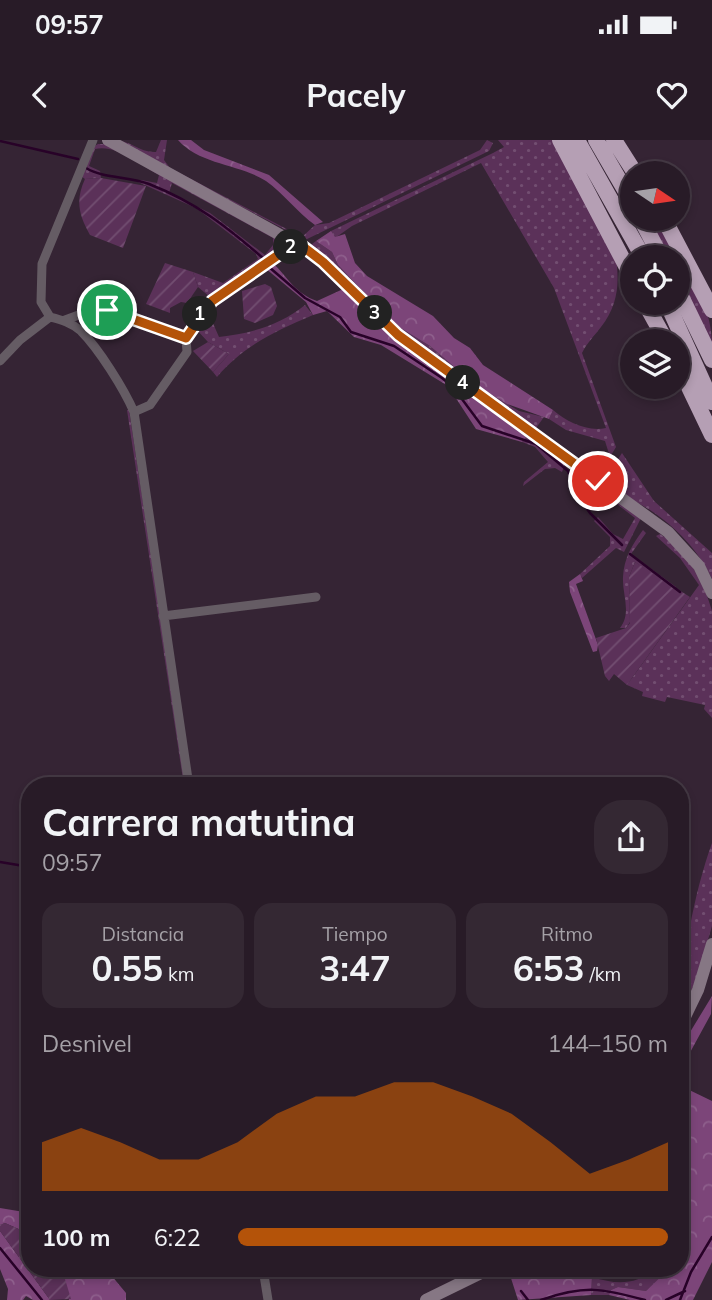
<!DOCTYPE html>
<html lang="es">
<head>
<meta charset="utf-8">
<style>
  :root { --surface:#281b27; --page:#342833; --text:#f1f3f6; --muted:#a5a1a7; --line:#443944; --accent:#b45309 }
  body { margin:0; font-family:Mulish,sans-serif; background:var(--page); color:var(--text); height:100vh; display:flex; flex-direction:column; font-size:26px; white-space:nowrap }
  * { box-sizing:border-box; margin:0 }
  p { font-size:23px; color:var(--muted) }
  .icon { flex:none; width:38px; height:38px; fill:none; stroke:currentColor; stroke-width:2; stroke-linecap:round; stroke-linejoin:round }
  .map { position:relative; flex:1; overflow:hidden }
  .details { position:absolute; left:21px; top:637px; width:668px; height:500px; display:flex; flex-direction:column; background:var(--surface); border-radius:28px; box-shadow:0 4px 10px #0003,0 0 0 2px var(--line) }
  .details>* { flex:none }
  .needle { width:46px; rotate:103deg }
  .tools { position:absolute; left:620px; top:21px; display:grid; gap:14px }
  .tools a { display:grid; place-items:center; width:70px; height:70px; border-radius:50%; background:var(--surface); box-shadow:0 4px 10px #0003,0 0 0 2px var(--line); font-size:35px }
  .pin { position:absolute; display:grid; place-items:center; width:60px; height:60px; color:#fff; margin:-30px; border:4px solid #fff; border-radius:50%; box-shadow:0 2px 7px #0007 }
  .km { position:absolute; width:35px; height:35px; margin:-18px; border-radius:50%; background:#222; color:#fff; font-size:19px; line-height:35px; text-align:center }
  .round { display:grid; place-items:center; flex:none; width:74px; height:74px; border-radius:28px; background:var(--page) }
  .summary { display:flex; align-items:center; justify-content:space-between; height:119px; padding:0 21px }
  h1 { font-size:38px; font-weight:700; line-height:52px }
  .figures { display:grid; grid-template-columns:repeat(3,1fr); gap:10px; height:119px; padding:7px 21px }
  .figures div { display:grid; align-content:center; border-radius:18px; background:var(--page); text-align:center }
  .figures b { font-size:35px; font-weight:700 }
  .figures small { font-size:19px; font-weight:400 }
  .figures p { font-size:19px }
  .chart { height:196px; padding:14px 21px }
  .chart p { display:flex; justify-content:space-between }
  .chart svg { width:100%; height:126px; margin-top:7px; fill:var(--accent); opacity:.7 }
  ul { padding:0 21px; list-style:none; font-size:23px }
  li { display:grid; grid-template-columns:112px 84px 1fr; align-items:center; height:52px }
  li i { height:18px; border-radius:9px; background:var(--accent) }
  .status { display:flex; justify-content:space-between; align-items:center; height:49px; padding:0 35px; background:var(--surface); direction:ltr }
  .status svg { height:19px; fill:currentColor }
  header { display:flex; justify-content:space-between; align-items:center; height:91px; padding:0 21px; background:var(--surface); font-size:32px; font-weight:700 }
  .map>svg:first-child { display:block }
  .grass { fill:url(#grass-dots); fill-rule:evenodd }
  .forest { fill:url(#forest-crowns) }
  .garden { fill:url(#garden-furrows) }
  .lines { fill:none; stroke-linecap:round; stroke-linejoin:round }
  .stream { stroke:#280228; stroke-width:2.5 }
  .street { stroke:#655c64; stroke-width:9 }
  .secondary { stroke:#867784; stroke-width:12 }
  .highway { stroke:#b59fb4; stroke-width:16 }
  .route-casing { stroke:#fff; stroke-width:14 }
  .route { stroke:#b45309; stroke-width:9 }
</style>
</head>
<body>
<div class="status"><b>09:57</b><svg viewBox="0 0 49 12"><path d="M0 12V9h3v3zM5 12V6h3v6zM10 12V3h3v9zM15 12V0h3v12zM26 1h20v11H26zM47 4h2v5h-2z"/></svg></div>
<header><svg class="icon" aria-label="back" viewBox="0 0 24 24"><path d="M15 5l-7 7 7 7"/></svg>Pacely<svg class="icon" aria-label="heart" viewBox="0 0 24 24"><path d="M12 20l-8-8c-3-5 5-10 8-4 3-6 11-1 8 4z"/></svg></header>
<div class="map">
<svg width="712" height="1160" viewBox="0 0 712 1160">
  <defs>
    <pattern id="grass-dots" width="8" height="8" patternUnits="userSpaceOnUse" patternTransform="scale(1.75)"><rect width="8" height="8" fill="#5b3159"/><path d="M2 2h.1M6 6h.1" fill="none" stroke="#724e71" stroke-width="1.8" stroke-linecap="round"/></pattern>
    <pattern id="forest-crowns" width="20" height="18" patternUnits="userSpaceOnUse" patternTransform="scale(1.75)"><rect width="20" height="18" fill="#7c4579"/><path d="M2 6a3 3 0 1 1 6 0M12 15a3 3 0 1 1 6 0" fill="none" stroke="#8e5f8c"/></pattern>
    <pattern id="garden-furrows" width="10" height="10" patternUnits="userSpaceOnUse" patternTransform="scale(1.75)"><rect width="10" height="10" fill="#5b3159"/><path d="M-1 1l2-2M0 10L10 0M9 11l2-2" fill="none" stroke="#724e71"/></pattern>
  </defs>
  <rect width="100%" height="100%" fill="#352434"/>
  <path class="grass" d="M114 0C130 0 140 13 156 12L161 0H167L164 20 170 28 302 97 315 85 329 83 480 10 487 0 493 3 489 11 305 100Z
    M498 0H555L615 113C620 140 619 164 601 187 595 195 586 204 582 213L616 307 610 317 605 301 566 290 549 279 553 270C567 282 587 292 606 288L554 148 481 23 352 86 335 98 331 91 493 13 504 7Z
    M98 4H105L278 99 276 112 210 157 198 147 193 132 223 143 258 119 256 114 196 68 138 42 141 40 157 43 159 35C140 25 117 4 95 9L89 26 100 31 101 38 85 39 81 36 93 7ZM172 43 273 98V105L265 115 210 73 169 53Z
    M649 79H658C680 118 712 159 712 205L677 132V117H670Z
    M316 101 332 112 338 125 394 184 430 206 474 244 519 271 544 277 536 288 411 202 313 108 312 104Z
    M305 165 313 175C276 191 244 205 217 237L213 232 229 214 208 202 196 189 208 172 219 197C250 194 280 185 305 165Z
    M127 270H129L186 646H184Z
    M528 295 641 378 624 412 616 408 582 438 580 434 610 406V397L594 381 598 377 613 394 623 399 635 378 565 324 562 332 555 328 545 329 523 346 524 342 548 322 535 307 522 302Z
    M622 313 654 361 712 413V439C699 411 676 387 650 370 635 360 616 354 606 338Z
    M643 390 646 393 631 414 676 447 674 449 635 422 629 437 630 482 626 488H620C632 473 622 454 623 437 624 418 632 405 643 390Z
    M660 394C687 410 704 442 712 471V578L704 569 705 565 667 557 665 562 642 556 643 552 627 545 699 445 680 418 656 396Z
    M712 703V786L697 837 681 875C681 822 694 753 712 703Z
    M657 1129H672L646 1151 618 1147 611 1150 609 1155H591L592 1137C617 1145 635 1145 657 1129Z"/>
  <path class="forest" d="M178 0H191L204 10 269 35 323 82 315 85C297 72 284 54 266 41 240 24 200 25 178 0Z
    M331 91 335 97 345 94 355 123 367 136 433 176 454 198 470 208 483 225 553 270 549 279 507 264 474 244 430 206 394 184 338 125 332 112 316 101Z
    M273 123C287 137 296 154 317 161L341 150H347L528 295 522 302 476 289 448 246 381 205 354 197 327 171 313 175 306 162 265 128Z
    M580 434 583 441 576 444 598 505 597 511 593 512 570 452 569 442Z
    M712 856 711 874 681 929V907Z
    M681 946 712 961V1122L693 1160H630L609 1155 611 1150 618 1147 646 1151 667 1131 681 1129Z
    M0 1068 30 1073V1094L5 1083 0 1085Z
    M0 1091 50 1160H33L26 1156 23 1160H7L8 1149 0 1129Z
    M62 1129H106L126 1153V1160H69Z
    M520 1129H577L592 1137 591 1155 518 1160 509 1132Z"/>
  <path class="garden" d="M101 38 146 46 123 108 90 95C79 75 75 61 85 39Z
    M165 123 193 132 198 147 187 163 181 162 170 168V173L146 164Z
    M265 144 271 147 277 166 273 175 255 183 244 179 242 151Z
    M208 202 229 214 213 232 193 211Z
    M635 422 690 457 627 545 614 534 609 541 605 536 596 498 626 488 630 483 629 437Z
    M5 1083 30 1094V1129H62L71 1159 50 1160 0 1091V1085Z"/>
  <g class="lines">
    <path class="stream" d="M0 1 78 19
      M86 28C104 39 129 36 149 44 197 63 226 86 264 119
      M269 127 305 158 340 177 351 192 394 206 442 238 453 247 482 286 536 304 568 331 579 358 590 373 622 405
      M630 414 680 452
      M0 722 30 727
      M0 1108 42 1160
      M521 1151 528 1160
      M541 1160C584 1145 602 1148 645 1160
      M666 1160 685 1151
      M680 1160 691 1132 712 1097"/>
    <path class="street" d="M93 0 42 124 41 162 50 177C62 180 72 183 81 191 99 209 124 249 134 272L189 646
      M65 180 95 169 107 170 186 198
      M0 221 20 200 50 177
      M134 272 150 265 187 212 186 198 212 161 297 102
      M163 476 316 457
      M263 1129 268 1160"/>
    <path class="secondary" d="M108 0 313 113 398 196 668 392 699 426 712 453
      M681 885 698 850 712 804
      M426 1160 489 1129"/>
    <path class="highway" d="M560 0 632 137
      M577 0 643 117
      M596 0 632 62
      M614 0 635 33
      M641 79 661 117
      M664 79 712 170
      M677 148 712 220
      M645 163 666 201
      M667 163 712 262
      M677 222 712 295"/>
  </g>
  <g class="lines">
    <g class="route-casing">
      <path id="route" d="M107 170 186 198 212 161 297 102 323 122 398 195 598 341"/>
    </g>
    <use href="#route" class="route"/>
  </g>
</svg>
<div class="tools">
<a><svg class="needle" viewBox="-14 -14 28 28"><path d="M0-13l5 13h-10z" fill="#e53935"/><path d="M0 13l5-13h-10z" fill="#a5a1a7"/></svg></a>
<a><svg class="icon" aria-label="locate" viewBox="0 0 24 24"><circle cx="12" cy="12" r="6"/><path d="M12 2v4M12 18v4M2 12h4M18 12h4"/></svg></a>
<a><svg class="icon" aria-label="layers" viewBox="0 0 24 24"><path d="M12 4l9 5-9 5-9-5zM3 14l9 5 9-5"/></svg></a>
</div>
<div class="pin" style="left:107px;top:170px;background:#1e9e55"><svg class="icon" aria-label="arrive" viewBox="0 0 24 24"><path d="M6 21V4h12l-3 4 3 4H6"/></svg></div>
<div class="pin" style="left:598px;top:341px;background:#d93025"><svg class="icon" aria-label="check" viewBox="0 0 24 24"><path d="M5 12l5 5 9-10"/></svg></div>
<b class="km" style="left:200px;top:174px">1</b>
<b class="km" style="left:291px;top:107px">2</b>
<b class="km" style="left:375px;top:173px">3</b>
<b class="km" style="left:463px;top:243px">4</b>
<section class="details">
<div class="summary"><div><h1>Carrera matutina</h1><p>09:57</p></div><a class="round"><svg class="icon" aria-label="share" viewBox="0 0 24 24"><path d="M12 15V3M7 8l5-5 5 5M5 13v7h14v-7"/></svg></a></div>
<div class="figures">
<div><p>Distancia</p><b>0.55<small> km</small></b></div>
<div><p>Tiempo</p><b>3:47</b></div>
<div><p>Ritmo</p><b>6:53<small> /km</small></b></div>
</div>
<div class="chart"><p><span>Desnivel</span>144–150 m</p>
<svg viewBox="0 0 160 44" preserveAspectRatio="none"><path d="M0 44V27L10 22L20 27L30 33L40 33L50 27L60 17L70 11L80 11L90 6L100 6L110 11L120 17L130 27L140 38L150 33L160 27V44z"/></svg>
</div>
<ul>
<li><b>100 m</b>6:22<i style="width:100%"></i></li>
</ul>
</section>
</div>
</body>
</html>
